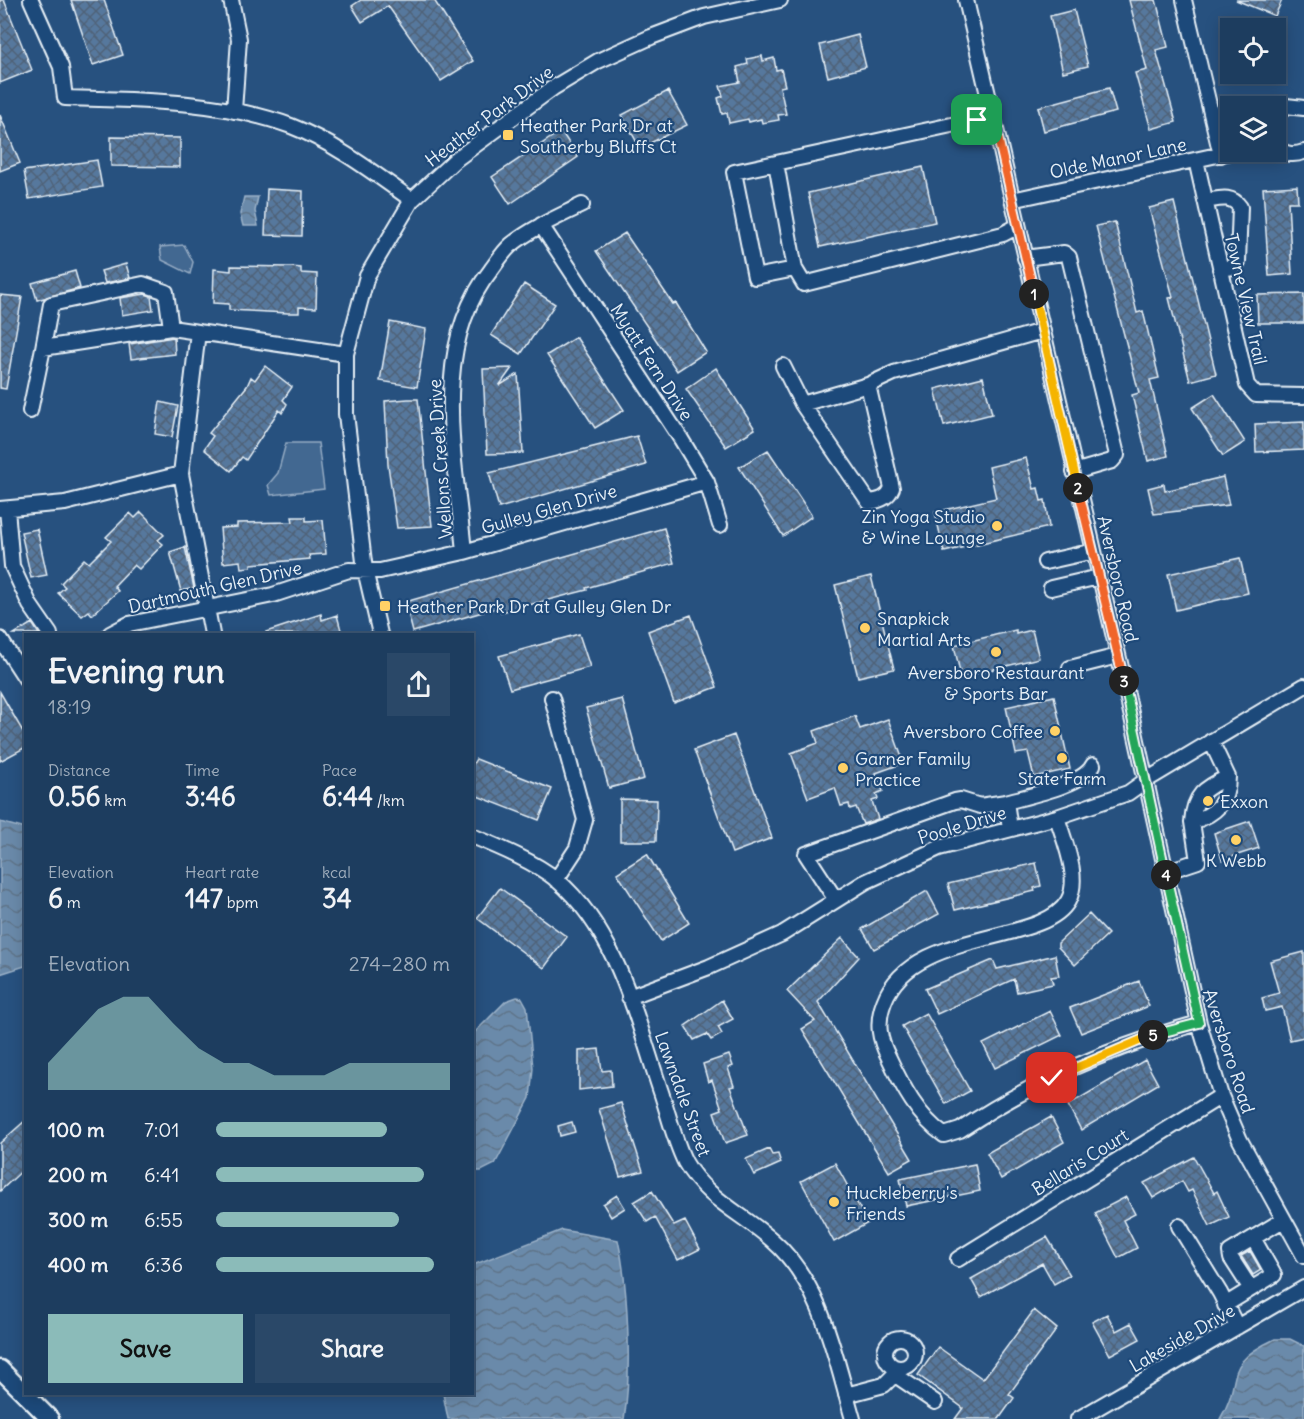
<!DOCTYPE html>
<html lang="en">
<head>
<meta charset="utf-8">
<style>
  :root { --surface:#1d3d5f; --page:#2a4868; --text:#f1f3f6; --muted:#a0aebd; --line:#3b5674; --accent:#8bbbb9 }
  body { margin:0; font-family:Delius,sans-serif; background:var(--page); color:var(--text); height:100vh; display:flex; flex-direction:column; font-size:22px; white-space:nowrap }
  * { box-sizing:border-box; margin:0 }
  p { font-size:20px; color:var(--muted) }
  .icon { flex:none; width:33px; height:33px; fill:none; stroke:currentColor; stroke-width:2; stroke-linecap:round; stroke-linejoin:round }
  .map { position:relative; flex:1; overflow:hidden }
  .drawer { position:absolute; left:24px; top:633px; width:450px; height:762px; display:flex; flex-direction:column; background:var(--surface); border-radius:0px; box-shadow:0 3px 15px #0003,0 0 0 2px var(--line) }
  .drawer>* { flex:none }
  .controls { position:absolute; left:1220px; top:18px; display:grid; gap:12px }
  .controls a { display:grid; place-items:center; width:66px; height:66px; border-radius:0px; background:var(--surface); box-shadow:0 3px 15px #0003,0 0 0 2px var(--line); font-size:30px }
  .pin { position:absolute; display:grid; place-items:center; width:51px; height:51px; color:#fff; margin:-26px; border-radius:12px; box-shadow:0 3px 9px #0006 }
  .km { position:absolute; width:30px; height:30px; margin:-15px; border-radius:50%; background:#222; color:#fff; font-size:16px; line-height:30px; text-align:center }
  .round { display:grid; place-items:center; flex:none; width:63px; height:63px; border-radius:0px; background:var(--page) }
  .overview { display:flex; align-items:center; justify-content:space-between; height:102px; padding:0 24px }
  h1 { font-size:33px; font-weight:700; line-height:45px }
  .figures { display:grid; grid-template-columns:repeat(3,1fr); gap:9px; height:102px; padding:6px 24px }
  .figures div { display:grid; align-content:center }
  .figures b { font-size:26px; font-weight:700 }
  .figures small { font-size:16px; font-weight:400 }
  .figures p { font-size:16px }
  .chart { height:168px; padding:12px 24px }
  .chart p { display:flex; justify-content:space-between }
  .chart svg { width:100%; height:108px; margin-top:6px; fill:var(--accent); opacity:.7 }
  .cta { display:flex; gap:12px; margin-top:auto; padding:12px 24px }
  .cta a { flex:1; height:69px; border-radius:0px; background:var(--accent); color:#111; font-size:24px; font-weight:700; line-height:69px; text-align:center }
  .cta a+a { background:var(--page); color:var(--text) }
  ul { padding:0 24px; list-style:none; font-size:20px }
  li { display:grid; grid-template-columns:96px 72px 1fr; align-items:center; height:45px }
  li i { height:15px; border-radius:8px; background:var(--accent) }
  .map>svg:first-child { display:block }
  .park { fill:#436891; stroke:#96acc4; stroke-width:1.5 }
  .water { fill:url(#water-waves); stroke:#9db3c9; stroke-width:1.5 }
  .building { fill:url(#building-cross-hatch); stroke:#e8f1f8; stroke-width:1.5 }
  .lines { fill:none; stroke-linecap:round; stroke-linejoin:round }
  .minor-casing { stroke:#e8f1f8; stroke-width:18 }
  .major-casing { stroke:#e8f1f8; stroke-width:21 }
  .minor { stroke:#1f4a7a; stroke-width:14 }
  .major { stroke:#1f4a7a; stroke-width:16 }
  .split-1-casing { stroke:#fff; stroke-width:12 }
  .split-2-casing { stroke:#fff; stroke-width:12 }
  .split-3-casing { stroke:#fff; stroke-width:12 }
  .split-4-casing { stroke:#fff; stroke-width:12 }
  .split-5-casing { stroke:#fff; stroke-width:12 }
  .split-6-casing { stroke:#fff; stroke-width:12 }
  .split-1 { stroke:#f0652b; stroke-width:8 }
  .split-2 { stroke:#f5b400; stroke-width:8 }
  .split-3 { stroke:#f0652b; stroke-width:8 }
  .split-4 { stroke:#22a559; stroke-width:8 }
  .split-5 { stroke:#22a559; stroke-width:8 }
  .split-6 { stroke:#f5b400; stroke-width:8 }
  .poi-dot { fill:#ffd166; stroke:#1f4a7a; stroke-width:2 }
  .labels { text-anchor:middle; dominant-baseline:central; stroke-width:4.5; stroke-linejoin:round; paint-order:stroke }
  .street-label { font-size:18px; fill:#e8f1f8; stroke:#1f4a7a }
  .poi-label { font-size:18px; fill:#e8f1f8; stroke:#1f4a7a; text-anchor:start }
</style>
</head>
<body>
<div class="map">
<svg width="1304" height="1419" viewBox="0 0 1304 1419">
  <defs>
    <pattern id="water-waves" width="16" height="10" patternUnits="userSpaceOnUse" patternTransform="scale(1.5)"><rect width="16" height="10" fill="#6b8aaa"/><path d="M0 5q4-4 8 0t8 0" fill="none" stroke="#5e7388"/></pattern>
    <pattern id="building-cross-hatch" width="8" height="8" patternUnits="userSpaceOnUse" patternTransform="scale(1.5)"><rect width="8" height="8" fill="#57789d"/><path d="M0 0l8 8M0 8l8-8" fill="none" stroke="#4f6278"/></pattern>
  </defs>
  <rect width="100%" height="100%" fill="#27517f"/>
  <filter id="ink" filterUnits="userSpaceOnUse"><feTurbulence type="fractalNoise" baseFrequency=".0167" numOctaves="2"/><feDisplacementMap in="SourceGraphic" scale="12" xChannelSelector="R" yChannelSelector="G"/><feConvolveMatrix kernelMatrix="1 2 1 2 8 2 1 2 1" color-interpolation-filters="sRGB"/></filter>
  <g filter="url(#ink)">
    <path class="park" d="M184 245 193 262 190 274 162 260 160 247Z
      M286 443H318L324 489 271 495 268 485 278 473Z"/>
    <path class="water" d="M244 197H258L255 211 258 226H243L240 214Z
      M0 822 26 829 25 966 0 974Z
      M517 997 522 998 527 1007 533 1068 530 1098 495 1164 481 1171H473V1034L506 1001Z
      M562 1230 618 1240C628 1285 632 1373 624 1419H448L443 1394H472L473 1265Z
      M1275 1339H1290L1304 1346V1419H1220C1245 1378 1219 1365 1275 1339Z"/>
    <path class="building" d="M0 0H4L32 70 0 83Z
      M71 0H104L123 55 93 65Z
      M361 0H434L473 61 441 81 388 6 362 22 352 6Z
      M1129 0H1156L1168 47 1156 50 1176 122 1151 129 1135 73 1147 70Z
      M1236 0H1282L1275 16Z
      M1074 10 1088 66 1063 72 1050 16Z
      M858 35 866 67 828 77 820 45Z
      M762 56 763 61 774 58 776 70 781 69 785 86 780 87 786 114 778 115 779 120 762 123 761 119 749 122 748 119 729 123 727 113 722 114 718 98 723 96 720 86 740 82 737 67 748 64 747 59Z
      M1109 88 1116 112 1044 131 1038 107Z
      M668 91 687 125 640 148 622 115Z
      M0 115 20 163 0 171Z
      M561 131 578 157 510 204 492 177Z
      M111 137 180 138V167L111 166Z
      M97 160 102 187 29 199 24 171Z
      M923 167 935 222 820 247 808 193Z
      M1297 186 1298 202H1288L1292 274 1269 276 1263 188Z
      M267 189 303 191 302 236 265 235Z
      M1174 202 1216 374 1190 381 1169 298 1173 297 1149 208Z
      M1115 222 1137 313 1143 311 1159 378 1150 380 1168 456 1148 461 1132 395 1139 393 1096 226Z
      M625 233 673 304 676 303 706 352 677 371 596 251Z
      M126 264 130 278 105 283 101 271Z
      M231 266 291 267 301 268V273L317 274 316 308 299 307V313H288L229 310V304L213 303 214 269 231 271Z
      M75 271 80 288 37 300 32 283Z
      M524 284 555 304 521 354 491 335Z
      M145 294 151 296 153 310 122 315 120 298Z
      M1304 294V323H1258L1257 295Z
      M0 295 22 297 6 389 0 388Z
      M390 322 426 329 417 387 380 381Z
      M174 337 175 354 131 359 129 344Z
      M576 337 624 410 595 428 547 355Z
      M265 366 292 387 283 400 287 404 282 413 279 410 246 460 242 457 231 471 204 449 213 436 209 433 247 386 251 377 255 380Z
      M512 368 499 386 518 374 523 453 487 454 483 369Z
      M716 368 755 429 726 447 686 389Z
      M983 377 992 414 944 426 935 389Z
      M1214 394 1245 442 1223 456 1192 408Z
      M408 399H418L432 526 397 528 388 465 385 401Z
      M160 402 178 406 172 437 155 434Z
      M1304 422V450L1256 452 1255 424Z
      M637 436 646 465 499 508 489 473Z
      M768 450 812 516 783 536 739 467Z
      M1026 458 1034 489 1038 488 1041 501 1045 500 1049 527 944 552 935 512 996 498 989 467Z
      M1223 477 1229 505 1154 514 1148 488 1164 484 1165 491Z
      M141 512 164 535 158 540 163 544 139 569 134 565 114 586 118 591 92 615 89 611 82 616 58 593 65 587 61 583 84 559 89 563 111 541 106 537 130 513 135 518Z
      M292 517H306V521L323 520 326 554 309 555 310 559 251 564V567L241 568 240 561 223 563 220 528 237 527V523L293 522Z
      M664 528 674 563 586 588 587 590 501 612 500 607 413 632 405 602Z
      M37 529 47 575 31 578 21 532Z
      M185 547 194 588 181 591 170 552Z
      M1240 558 1248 593 1176 610 1168 574Z
      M871 576 894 669 858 677 835 585Z
      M321 614 322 620 337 615 342 634H267L266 632Z
      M691 615 717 687 674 703 648 631Z
      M32 623 39 634H14Z
      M1016 630V634L1032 630 1039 658 961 677 954 645Z
      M579 634 590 667 510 689 499 656Z
      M0 692 26 737V747L0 761Z
      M1054 696 1070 769 1034 777 1028 752 1016 754 1006 707Z
      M622 699 644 779 609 788 586 708Z
      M855 716 860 729 888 719 904 763 876 773 883 791 876 794 878 799 872 801 878 819 863 824 856 807 850 809 849 804 841 806 835 788 808 798 791 753 818 743 814 731Z
      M734 735 772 838 732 853 694 750Z
      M476 759 552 789 539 820 472 794V766Z
      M620 799 657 800 656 841H620Z
      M1250 821 1259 848 1222 860 1214 833Z
      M647 854 689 923 661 941 617 873Z
      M1036 863 1041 886 1034 888 1035 891 955 910 948 884Z
      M500 888 567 937 544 968 477 918Z
      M927 891 939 914 874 949 862 929Z
      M1089 914 1108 934 1075 965 1058 947V943Z
      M842 938 859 957 818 1002 912 1159 889 1172 802 1029 815 1021 787 991Z
      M1304 952V1037L1290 1040 1282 1007 1265 1011 1262 998 1279 993 1270 961Z
      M1055 955 1059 976 1051 977 1053 984 1017 992 1014 979 937 1014 925 989 993 960 997 969Z
      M1139 981 1149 1006 1081 1033 1070 1008Z
      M722 1000 733 1019 718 1027 722 1034 711 1040 707 1034 694 1040 685 1026Z
      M1050 1011 1062 1035 995 1068 983 1044Z
      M926 1013 970 1091 946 1104 902 1026Z
      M599 1049 602 1071 611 1070 612 1086 579 1090V1051Z
      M729 1055 733 1066 728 1068 734 1086 730 1087 748 1135 725 1143 714 1112 722 1109 712 1080 708 1082 703 1064Z
      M1145 1060 1158 1084 1081 1130 1068 1105Z
      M621 1103 643 1171 620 1177 599 1109Z
      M1051 1117 1064 1142 1001 1179 987 1153Z
      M26 1120V1167L0 1191V1143Z
      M572 1122 575 1132 560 1136 558 1126Z
      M769 1149 772 1155 778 1154 781 1163 754 1175 746 1159Z
      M1194 1157 1214 1193 1217 1191 1229 1217 1210 1226 1192 1190 1188 1192 1182 1181 1153 1198 1144 1183Z
      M835 1163 868 1223 834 1242 801 1181Z
      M975 1164 980 1191 906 1206 900 1179Z
      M652 1191 674 1226 685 1221 700 1249 678 1260 655 1217 647 1222 634 1202Z
      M617 1195 625 1208 611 1217 603 1204Z
      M1126 1197 1135 1214 1123 1220 1137 1248 1118 1258 1095 1213Z
      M1047 1237 1070 1275 1054 1284 1042 1263 981 1297 971 1279Z
      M1250 1251 1261 1270 1253 1275 1241 1256Z
      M1034 1310 1057 1329 1009 1394 1014 1398 999 1419H955L963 1408 918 1375 938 1347 983 1379Z
      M1107 1314 1116 1331 1131 1323 1140 1339 1110 1355 1092 1322Z"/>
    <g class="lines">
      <g class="minor-casing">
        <path id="minor" d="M31 0 61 67 65 98C139 100 220 100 291 126 335 143 374 173 412 200
          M231 0 239 39 234 111
          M966 0 1120 663 1199 1023 1221 1096 1240 1140 1304 1256
          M1184 0 1221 155
          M1275 114 1286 106 1304 108
          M993 116 776 163 795 269 804 284 1003 234 1018 226
          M1275 147C1285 154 1292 156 1304 152
          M1196 160 1247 385 1256 395 1304 396
          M776 163 734 172 755 277 795 269
          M1012 200 1231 152
          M1205 201C1219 199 1231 194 1240 207L1238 262 1233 267 1220 269
          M541 225 681 439 707 482 720 525
          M1025 258 1064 253 1069 257 1117 455 1112 461 1074 472
          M171 328 166 292 143 284 51 304 43 348 171 328 346 354
          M198 332 181 474 212 634
          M783 366 802 404
          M868 385 802 404 869 502C880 501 888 498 892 488L868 385 894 373 1042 331
          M30 411 43 348
          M0 509 65 503 181 474
          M7 509 12 566 30 605 50 634
          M464 552C456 460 428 349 491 270 497 262 503 252 511 245 532 228 558 217 582 205
          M1045 562 1094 551
          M1051 588 1099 577
          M110 634 129 624 273 595 349 570 380 571 464 552 707 482
          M380 634 365 570 346 414V354L367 276 412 200 455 160 553 88 598 61 651 37 704 17 780 0
          M0 639 26 679
          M1070 668 1118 656
          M552 698 585 820 577 848 556 880
          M1211 741 1228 777
          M1057 817C1064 841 1081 878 1068 901 1043 946 911 928 884 1002 876 1023 879 1039 889 1058 902 1086 919 1118 944 1135L960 1130C1033 1081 1114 1046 1199 1023
          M1010 828 1006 802C1027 796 1084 785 1093 765
          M472 836C499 847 535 862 557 880 617 931 636 1017 660 1089 668 1112 674 1140 685 1162 705 1198 743 1214 772 1240 823 1284 835 1358 853 1419
          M1165 872 1198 861 1192 822C1216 814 1228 803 1228 777 1204 788 1194 795 1192 822
          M836 900 806 854 955 801 961 800 980 806 1006 802
          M629 997 709 967 782 934 865 882 939 848 1057 817 1128 793 1145 781 1304 686
          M1179 1226 1220 1293 1237 1327
          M958 1259 1221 1096
          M1251 1289 1274 1275 1253 1238
          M1225 1305 1251 1289 1231 1258 1230 1252 1283 1220
          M885 1353a15 15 0 1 1 30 0a15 15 0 1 1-30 0Z
          M894 1374 935 1402
          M846 1395 884 1385 900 1369
          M1078 1419 1304 1288"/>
      </g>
      <g class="major-casing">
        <path id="major" d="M0 1369 50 1419"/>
      </g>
      <use href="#minor" class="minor"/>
      <use href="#major" class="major"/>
    </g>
  </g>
  <g class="lines" filter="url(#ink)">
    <g class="split-1-casing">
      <path id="split-1" d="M977 120 993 116 1034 294"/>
    </g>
    <g class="split-2-casing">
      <path id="split-2" d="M1034 294 1078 488"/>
    </g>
    <g class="split-3-casing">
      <path id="split-3" d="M1078 488 1124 681"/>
    </g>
    <g class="split-4-casing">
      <path id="split-4" d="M1124 681 1166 875"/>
    </g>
    <g class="split-5-casing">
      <path id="split-5" d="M1153 1035 1199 1023 1166 875"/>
    </g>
    <g class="split-6-casing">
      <path id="split-6" d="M1052 1078 1153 1035"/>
    </g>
    <use href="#split-1" class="split-1"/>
    <use href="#split-2" class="split-2"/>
    <use href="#split-3" class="split-3"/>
    <use href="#split-4" class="split-4"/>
    <use href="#split-5" class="split-5"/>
    <use href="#split-6" class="split-6"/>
  </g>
  <g class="poi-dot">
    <rect x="502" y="129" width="12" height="12" rx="3"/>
    <circle cx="997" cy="526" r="6"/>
    <rect x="379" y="600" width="12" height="12" rx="3"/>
    <circle cx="865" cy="628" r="6"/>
    <circle cx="996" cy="652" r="6"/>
    <circle cx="1055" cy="731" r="6"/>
    <circle cx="1062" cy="758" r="6"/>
    <circle cx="843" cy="768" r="6"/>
    <circle cx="1208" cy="801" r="6"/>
    <circle cx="1236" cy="840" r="6"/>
    <circle cx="834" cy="1202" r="6"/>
  </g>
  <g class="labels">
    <g class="street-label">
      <text transform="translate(489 116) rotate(-37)">Heather Park Drive</text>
      <text transform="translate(1118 158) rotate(-12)">Olde Manor Lane</text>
      <text transform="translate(1246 299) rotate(77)">Towne View Trail</text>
      <text transform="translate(652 362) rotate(57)">Myatt Fern Drive</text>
      <text transform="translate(440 459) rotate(-94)">Wellons Creek Drive</text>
      <text transform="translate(549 509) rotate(-16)">Gulley Glen Drive</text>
      <text transform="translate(1118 579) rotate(77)">Aversboro Road</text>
      <text transform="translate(215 587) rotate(-13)">Dartmouth Glen Drive</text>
      <text transform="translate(962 825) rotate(-17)">Poole Drive</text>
      <text transform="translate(1229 1051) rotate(72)">Aversboro Road</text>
      <text transform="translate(683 1094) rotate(70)">Lawndale Street</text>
      <text transform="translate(1080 1162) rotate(-32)">Bellaris Court</text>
      <text transform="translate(1182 1338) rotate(-30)">Lakeside Drive</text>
    </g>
    <g class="poi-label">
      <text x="520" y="125">Heather Park Dr at<tspan x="520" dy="21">Southerby Bluffs Ct</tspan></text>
      <text x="985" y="516" text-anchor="end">Zin Yoga Studio<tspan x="985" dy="21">&amp; Wine Lounge</tspan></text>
      <text x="397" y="606">Heather Park Dr at Gulley Glen Dr</text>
      <text x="877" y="618">Snapkick<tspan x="877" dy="21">Martial Arts</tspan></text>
      <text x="996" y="672" text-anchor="middle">Aversboro Restaurant<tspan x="996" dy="21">&amp; Sports Bar</tspan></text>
      <text x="1043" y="731" text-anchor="end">Aversboro Coffee</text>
      <text x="855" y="758">Garner Family<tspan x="855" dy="21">Practice</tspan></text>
      <text x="1062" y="778" text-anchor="middle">State Farm</text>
      <text x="1220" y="801">Exxon</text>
      <text x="1236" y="860" text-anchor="middle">K Webb</text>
      <text x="846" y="1192">Huckleberry's<tspan x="846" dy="21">Friends</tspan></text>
    </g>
  </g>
</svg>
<div class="controls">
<a><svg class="icon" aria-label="locate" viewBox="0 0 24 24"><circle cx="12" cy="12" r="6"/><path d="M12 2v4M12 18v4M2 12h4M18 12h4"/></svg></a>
<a><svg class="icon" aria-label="layers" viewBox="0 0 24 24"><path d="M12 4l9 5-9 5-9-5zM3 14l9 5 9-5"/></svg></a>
</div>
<div class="pin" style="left:977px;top:120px;background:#1e9e55"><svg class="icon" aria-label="arrive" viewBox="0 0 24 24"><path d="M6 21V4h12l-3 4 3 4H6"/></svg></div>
<div class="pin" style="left:1052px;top:1078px;background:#d93025"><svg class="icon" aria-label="check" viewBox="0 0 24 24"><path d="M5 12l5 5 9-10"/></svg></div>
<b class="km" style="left:1034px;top:294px">1</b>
<b class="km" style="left:1078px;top:488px">2</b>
<b class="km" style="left:1124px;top:681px">3</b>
<b class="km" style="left:1166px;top:875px">4</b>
<b class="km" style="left:1153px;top:1035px">5</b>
<section class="drawer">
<div class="overview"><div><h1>Evening run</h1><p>18:19</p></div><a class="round"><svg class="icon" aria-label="share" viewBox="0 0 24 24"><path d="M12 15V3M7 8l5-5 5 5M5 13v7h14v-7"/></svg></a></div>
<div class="figures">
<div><p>Distance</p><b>0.56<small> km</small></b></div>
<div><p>Time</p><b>3:46</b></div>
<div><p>Pace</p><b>6:44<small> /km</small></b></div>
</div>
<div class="figures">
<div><p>Elevation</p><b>6<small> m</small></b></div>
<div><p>Heart rate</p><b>147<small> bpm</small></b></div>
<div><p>kcal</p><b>34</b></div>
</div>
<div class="chart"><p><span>Elevation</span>274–280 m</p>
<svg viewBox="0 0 160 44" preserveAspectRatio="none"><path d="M0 44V33L10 22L20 11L30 6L40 6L50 17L60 27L70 33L80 33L90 38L100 38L110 38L120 33L130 33L140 33L150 33L160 33V44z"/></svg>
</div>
<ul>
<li><b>100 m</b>7:01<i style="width:73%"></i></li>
<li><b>200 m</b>6:41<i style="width:89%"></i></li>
<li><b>300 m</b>6:55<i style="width:78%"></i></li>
<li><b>400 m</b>6:36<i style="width:93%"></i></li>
</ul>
<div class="cta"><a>Save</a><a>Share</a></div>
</section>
</div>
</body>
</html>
